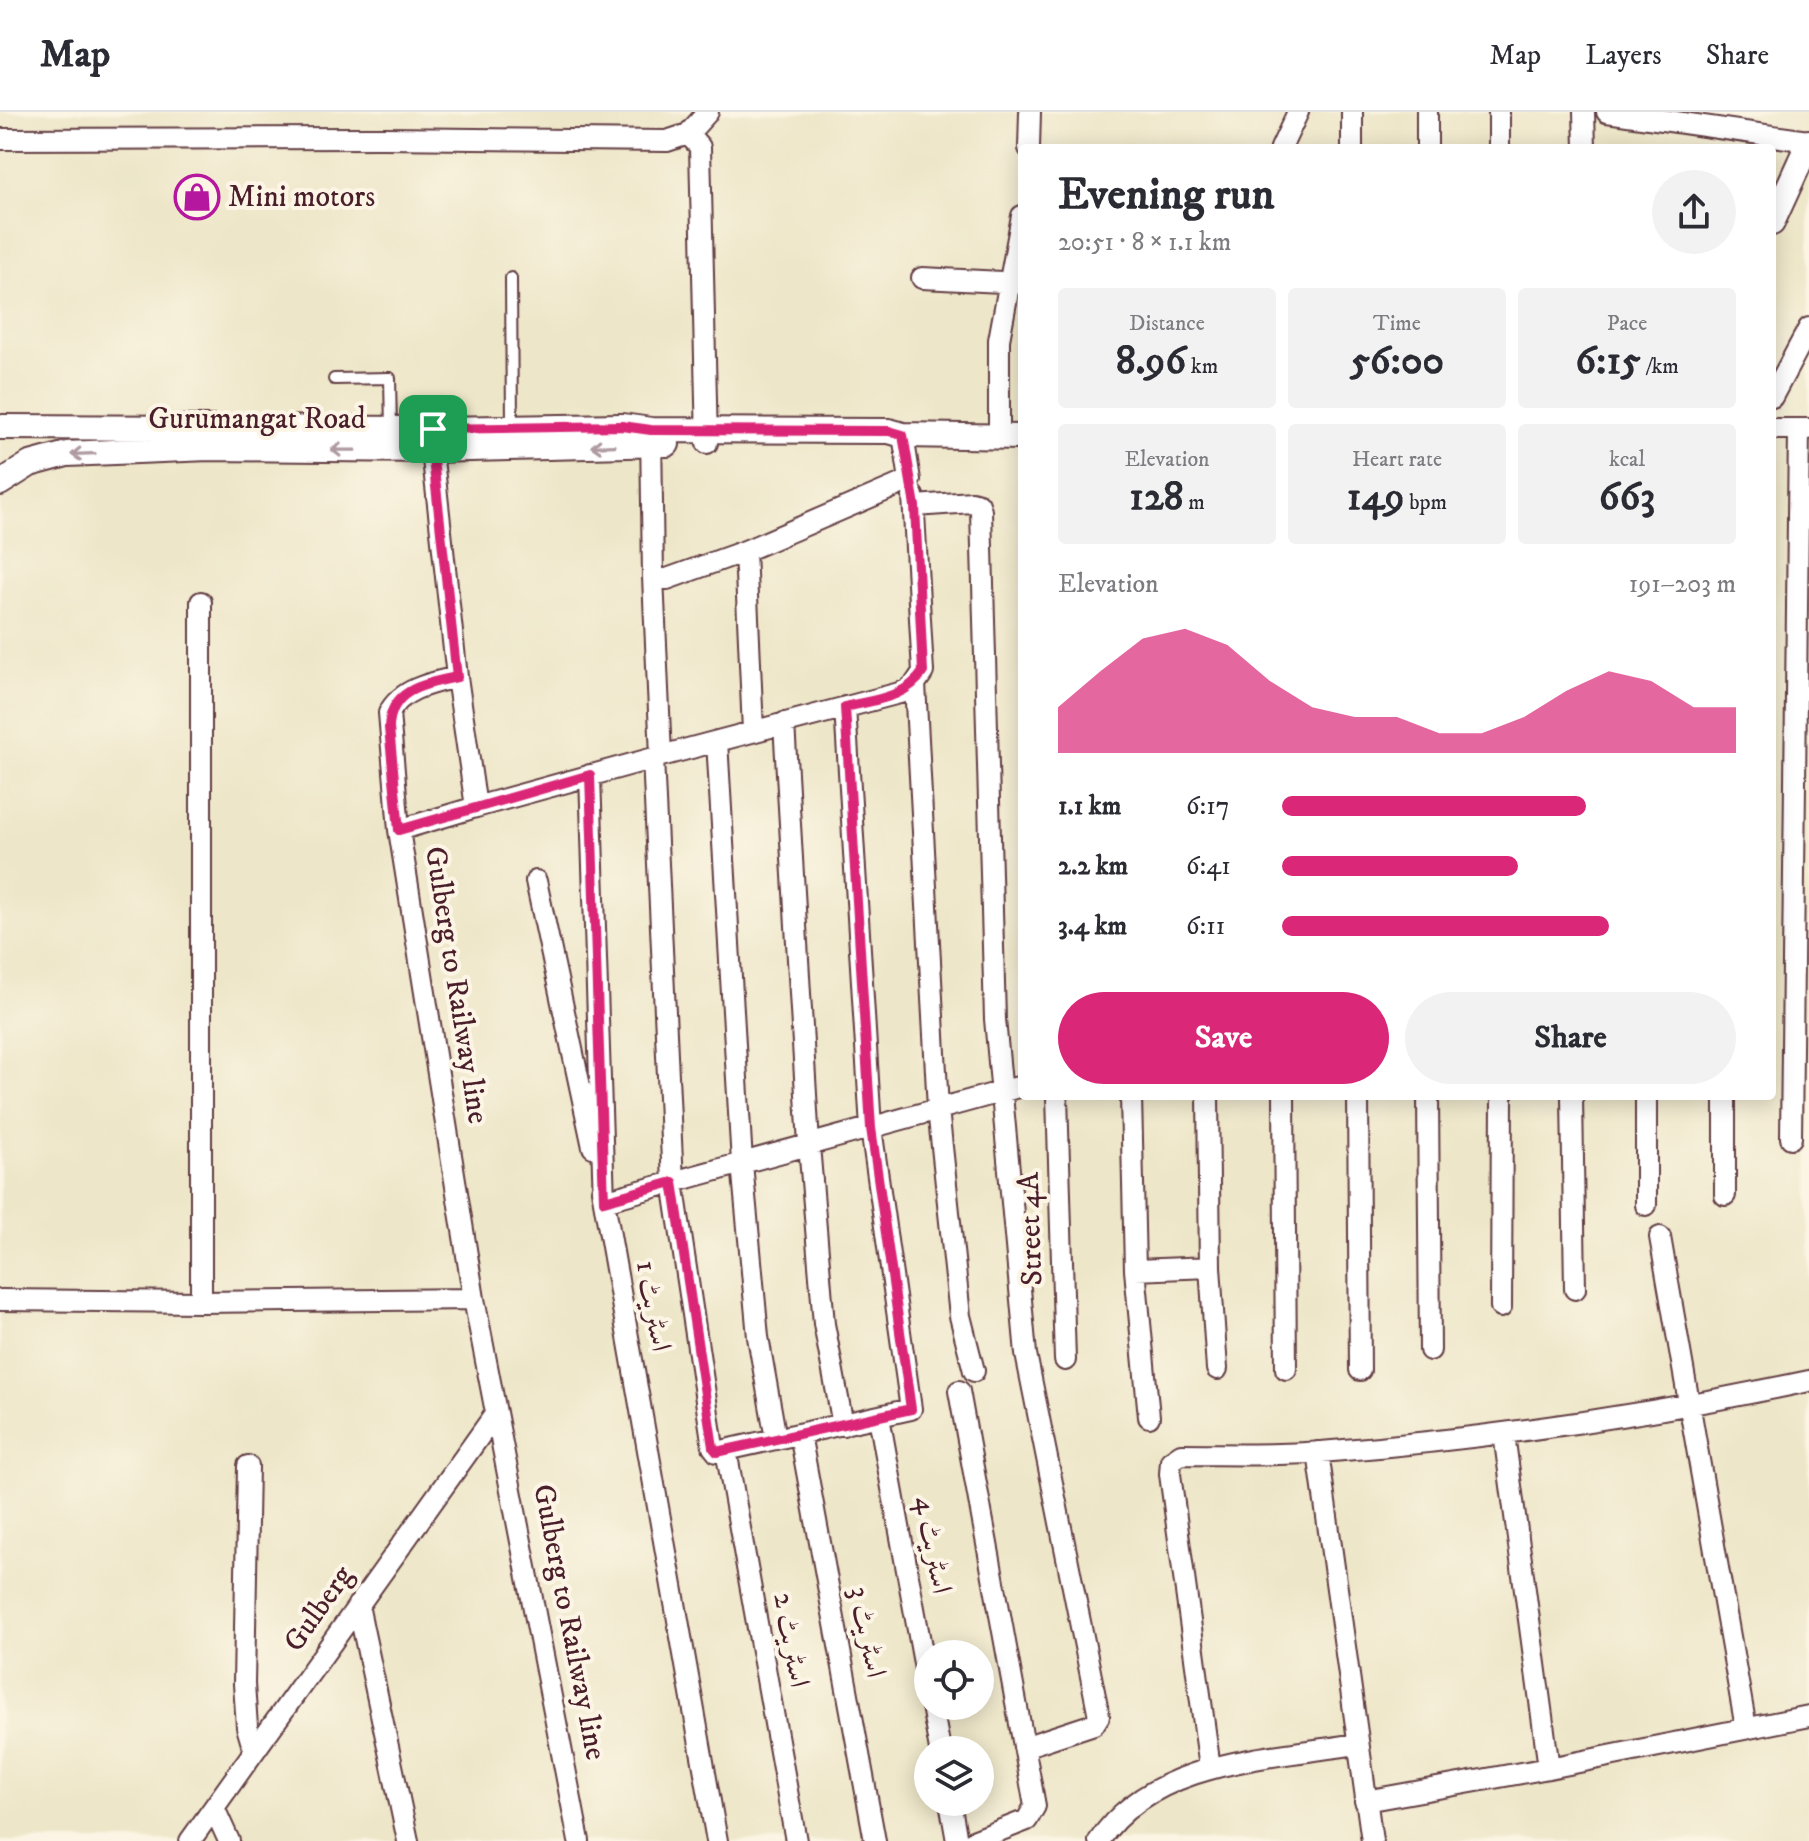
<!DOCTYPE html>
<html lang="en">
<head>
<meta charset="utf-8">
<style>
  :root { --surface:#fff; --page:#f2f2f3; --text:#2b2b33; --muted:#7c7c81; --line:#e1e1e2; --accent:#db2777 }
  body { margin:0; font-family:"IM FELL DW Pica",Amiri,serif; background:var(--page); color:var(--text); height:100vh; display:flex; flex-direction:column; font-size:30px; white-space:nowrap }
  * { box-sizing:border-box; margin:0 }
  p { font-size:26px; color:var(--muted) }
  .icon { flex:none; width:44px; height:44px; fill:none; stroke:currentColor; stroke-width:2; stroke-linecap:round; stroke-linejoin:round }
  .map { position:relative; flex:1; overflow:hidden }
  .details { position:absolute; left:1018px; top:32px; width:758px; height:956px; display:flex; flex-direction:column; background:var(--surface); border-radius:8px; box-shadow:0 4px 20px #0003 }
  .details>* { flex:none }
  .tools { position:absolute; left:914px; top:1528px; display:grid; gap:16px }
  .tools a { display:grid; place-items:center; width:80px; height:80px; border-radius:50%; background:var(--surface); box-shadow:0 4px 20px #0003; font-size:40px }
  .pin { position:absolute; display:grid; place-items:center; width:68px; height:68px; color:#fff; margin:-34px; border-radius:16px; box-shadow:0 4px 12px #0006 }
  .round { display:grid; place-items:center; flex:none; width:84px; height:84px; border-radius:42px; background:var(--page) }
  .overview { display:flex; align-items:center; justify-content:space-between; height:136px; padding:0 40px }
  h1 { font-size:44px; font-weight:800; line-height:60px }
  .stats { display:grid; grid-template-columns:repeat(3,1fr); gap:12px; height:136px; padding:8px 40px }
  .stats div { display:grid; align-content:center; border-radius:8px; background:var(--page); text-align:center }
  .stats b { font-size:40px; font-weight:800 }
  .stats small { font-size:22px; font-weight:400 }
  .stats p { font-size:22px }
  .chart { height:224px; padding:16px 40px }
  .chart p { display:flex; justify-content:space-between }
  .chart svg { width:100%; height:144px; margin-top:8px; fill:var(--accent); opacity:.7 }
  .primary-button { display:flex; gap:16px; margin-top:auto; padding:16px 40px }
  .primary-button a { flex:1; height:92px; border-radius:48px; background:var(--accent); color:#fff; font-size:32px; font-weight:800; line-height:92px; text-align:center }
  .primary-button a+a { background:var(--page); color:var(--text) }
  ul { padding:0 40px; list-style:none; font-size:26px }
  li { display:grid; grid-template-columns:128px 96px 1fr; align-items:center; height:60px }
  li i { height:20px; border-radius:10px; background:var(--accent) }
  header { display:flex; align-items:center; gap:48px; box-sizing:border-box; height:112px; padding:0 40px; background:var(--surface); border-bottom:2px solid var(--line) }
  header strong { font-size:38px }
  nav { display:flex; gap:44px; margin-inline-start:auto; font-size:28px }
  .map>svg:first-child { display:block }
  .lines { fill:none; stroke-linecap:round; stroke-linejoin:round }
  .service-casing { stroke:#623d43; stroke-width:14 }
  .minor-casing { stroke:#623d43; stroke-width:24 }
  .tertiary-casing { stroke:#623d43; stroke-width:28 }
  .service { stroke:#fff; stroke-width:10 }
  .minor { stroke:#fff; stroke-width:20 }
  .tertiary { stroke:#fff; stroke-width:24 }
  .oneway { stroke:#ae9aa0 }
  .route-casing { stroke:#fff; stroke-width:16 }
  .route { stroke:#db2777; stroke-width:10 }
  .labels { text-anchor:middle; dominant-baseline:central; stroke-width:8; stroke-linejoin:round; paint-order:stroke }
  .poi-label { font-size:30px; fill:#4a1f2b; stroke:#fcf5e5; text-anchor:start }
  .street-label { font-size:30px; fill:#4a1f2b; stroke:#fcf5e5 }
</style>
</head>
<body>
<header>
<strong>Map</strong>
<nav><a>Map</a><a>Layers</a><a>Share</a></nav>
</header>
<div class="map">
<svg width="1809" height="1729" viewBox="0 0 1809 1729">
  <rect width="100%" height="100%" fill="#fcf5e5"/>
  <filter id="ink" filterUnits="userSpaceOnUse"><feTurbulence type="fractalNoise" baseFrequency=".0125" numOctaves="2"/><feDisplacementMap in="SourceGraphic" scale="16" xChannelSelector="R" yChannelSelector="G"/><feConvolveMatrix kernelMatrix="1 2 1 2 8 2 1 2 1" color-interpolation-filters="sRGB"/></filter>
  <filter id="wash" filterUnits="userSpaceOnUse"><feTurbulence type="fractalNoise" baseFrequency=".006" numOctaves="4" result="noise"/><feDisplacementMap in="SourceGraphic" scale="32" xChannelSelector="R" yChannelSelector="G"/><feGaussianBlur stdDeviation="1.8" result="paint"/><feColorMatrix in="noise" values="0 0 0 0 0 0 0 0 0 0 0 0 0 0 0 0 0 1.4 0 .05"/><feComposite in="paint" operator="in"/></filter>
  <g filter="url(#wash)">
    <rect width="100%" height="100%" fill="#ede6c8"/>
  </g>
  <g filter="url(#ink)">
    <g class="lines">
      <g class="service-casing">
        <path id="service" d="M511 166 512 314
          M334 267 390 266 391 317"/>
      </g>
      <g class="minor-casing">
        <path id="minor" d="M1584 0 1585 36
          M1607 0 1808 29
          M688 22 700 35 707 331
          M0 27 384 26 667 29 688 22 708 0
          M1029 36 1030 0
          M1281 36 1298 0
          M1352 36V0
          M1427 36V0
          M1499 36V0
          M922 166 1022 171
          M1772 285 1809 216
          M1772 317H1809
          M651 318 653 465
          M999 324V228L1022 104
          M433 325 432 338 457 565 476 695 399 718 474 1187 579 1729
          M915 394 972 390 979 392 981 399 995 907 1026 1242 1099 1604 1094 1612 1024 1635
          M745 439 753 619
          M201 490V1190
          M915 572 938 997 960 1204 974 1259
          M784 611 809 1033 824 1212 843 1313
          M717 629 742 1051 758 1225 776 1327
          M661 644 907 579 915 572 923 560 913 384
          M653 646 673 1070 713 1335 717 1340 911 1297 871 1016 845 595
          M590 663 604 1089 717 1729
          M476 695 661 644 653 465 667 467 745 439 910 368 903 323
          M399 718 389 601C402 576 432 571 457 565
          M536 769 593 1035
          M1057 984 1065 1248
          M1131 984 1135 1158 1149 1305
          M1208 984 1210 1155 1217 1257
          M1284 984 1286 1257
          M1358 984 1360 1258
          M1428 984 1430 1238
          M1572 984 1575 1177
          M1725 984V1083
          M1791 1026 1799 317
          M602 1078 604 1089 1022 974
          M1646 1093V984
          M1660 1125 1746 1616
          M1135 1158 1210 1155
          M0 1188 201 1190 474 1187
          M1501 1195 1502 984
          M959 1279 1035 1694 1027 1708 973 1729
          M879 1305 928 1573
          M800 1322 875 1729
          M1504 1322 1549 1656
          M726 1338 796 1729
          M1318 1340 1372 1729
          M248 1354 244 1572 247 1615 254 1639
          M358 1493 408 1729
          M932 1594 940 1638
          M1210 1656 1170 1362 1171 1349 1181 1342C1228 1342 1275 1344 1321 1340 1486 1327 1648 1303 1809 1269
          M1365 1689 1549 1656 1809 1604
          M950 1690 957 1729
          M214 1696 229 1729
          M190 1729 496 1301
          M1099 1729C1152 1648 1271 1646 1357 1632"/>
      </g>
      <g class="tertiary-casing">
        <path id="tertiary" d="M1772 111 1809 30
          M0 315 433 317 622 314 651 318 889 319 903 323 1022 325
          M0 371 30 352 67 342 209 336 432 338 667 332"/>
      </g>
      <use href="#service" class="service"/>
      <use href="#minor" class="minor"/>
      <use href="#tertiary" class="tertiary"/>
    </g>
    <defs><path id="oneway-shaft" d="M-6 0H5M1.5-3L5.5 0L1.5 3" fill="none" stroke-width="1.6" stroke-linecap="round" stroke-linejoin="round" transform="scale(2)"/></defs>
    <g class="oneway">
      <use href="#oneway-shaft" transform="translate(603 334) rotate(178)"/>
      <use href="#oneway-shaft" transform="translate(343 338) rotate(-179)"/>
      <use href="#oneway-shaft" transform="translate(83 342) rotate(178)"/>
    </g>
  </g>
  <g class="lines" filter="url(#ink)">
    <g class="route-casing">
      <path id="route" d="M622 314 651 318 889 319 903 323 915 394 923 560C906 586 873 588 845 595L871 1016 911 1297 717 1340 713 1335 673 1070 604 1089 590 663 399 718 389 616C390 577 425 572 457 565L432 338 433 317Z"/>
    </g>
    <use href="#route" class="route"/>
  </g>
  <defs>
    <g id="shop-ring" transform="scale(2.3)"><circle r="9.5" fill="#fcf5e5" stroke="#b5179e" stroke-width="1.5"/><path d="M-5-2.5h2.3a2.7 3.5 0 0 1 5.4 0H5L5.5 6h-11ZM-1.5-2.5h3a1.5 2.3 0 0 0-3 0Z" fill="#b5179e"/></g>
  </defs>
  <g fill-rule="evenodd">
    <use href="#shop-ring" x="197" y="85"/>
  </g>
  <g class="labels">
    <g class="poi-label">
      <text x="228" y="85">Mini motors</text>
    </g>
    <g class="street-label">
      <text x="257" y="307">Gurumangat Road</text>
      <text transform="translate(456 873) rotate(81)">Gulberg to Railway line</text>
      <text transform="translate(1031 1117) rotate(-92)">Street 4A</text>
      <text transform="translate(653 1194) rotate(80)">اسٹریٹ 1</text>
      <text transform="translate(933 1433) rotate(80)">اسٹریٹ 4</text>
      <text transform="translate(319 1497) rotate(-55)">Gulberg</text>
      <text transform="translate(569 1510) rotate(79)">Gulberg to Railway line</text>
      <text transform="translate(867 1520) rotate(79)">اسٹریٹ 3</text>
      <text transform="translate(791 1528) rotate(80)">اسٹریٹ 2</text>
    </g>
  </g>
</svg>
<div class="tools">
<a><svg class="icon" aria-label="locate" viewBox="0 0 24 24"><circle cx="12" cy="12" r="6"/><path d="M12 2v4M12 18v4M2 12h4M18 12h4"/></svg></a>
<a><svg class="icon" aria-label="layers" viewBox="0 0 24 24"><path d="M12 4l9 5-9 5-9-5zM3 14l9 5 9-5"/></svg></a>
</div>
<div class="pin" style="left:433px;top:317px;background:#1e9e55"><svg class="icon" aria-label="arrive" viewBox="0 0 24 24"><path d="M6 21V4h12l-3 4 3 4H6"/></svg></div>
<section class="details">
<div class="overview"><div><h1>Evening run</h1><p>20:51 · 8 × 1.1 km</p></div><a class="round"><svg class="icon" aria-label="share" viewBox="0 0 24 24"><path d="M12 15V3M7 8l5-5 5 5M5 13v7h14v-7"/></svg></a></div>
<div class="stats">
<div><p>Distance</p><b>8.96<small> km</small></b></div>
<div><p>Time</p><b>56:00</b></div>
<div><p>Pace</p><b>6:15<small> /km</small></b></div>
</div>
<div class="stats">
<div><p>Elevation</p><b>128<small> m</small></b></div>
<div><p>Heart rate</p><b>149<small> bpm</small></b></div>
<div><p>kcal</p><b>663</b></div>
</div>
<div class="chart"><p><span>Elevation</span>191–203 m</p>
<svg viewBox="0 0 160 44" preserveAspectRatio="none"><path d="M0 44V30L10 19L20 9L30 6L40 11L50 22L60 30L70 33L80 33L90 38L100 38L110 33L120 25L130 19L140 22L150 30L160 30V44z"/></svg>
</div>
<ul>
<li><b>1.1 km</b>6:17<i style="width:67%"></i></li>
<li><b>2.2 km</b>6:41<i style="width:52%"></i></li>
<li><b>3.4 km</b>6:11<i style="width:72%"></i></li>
</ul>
<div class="primary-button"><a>Save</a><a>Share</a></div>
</section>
</div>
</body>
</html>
